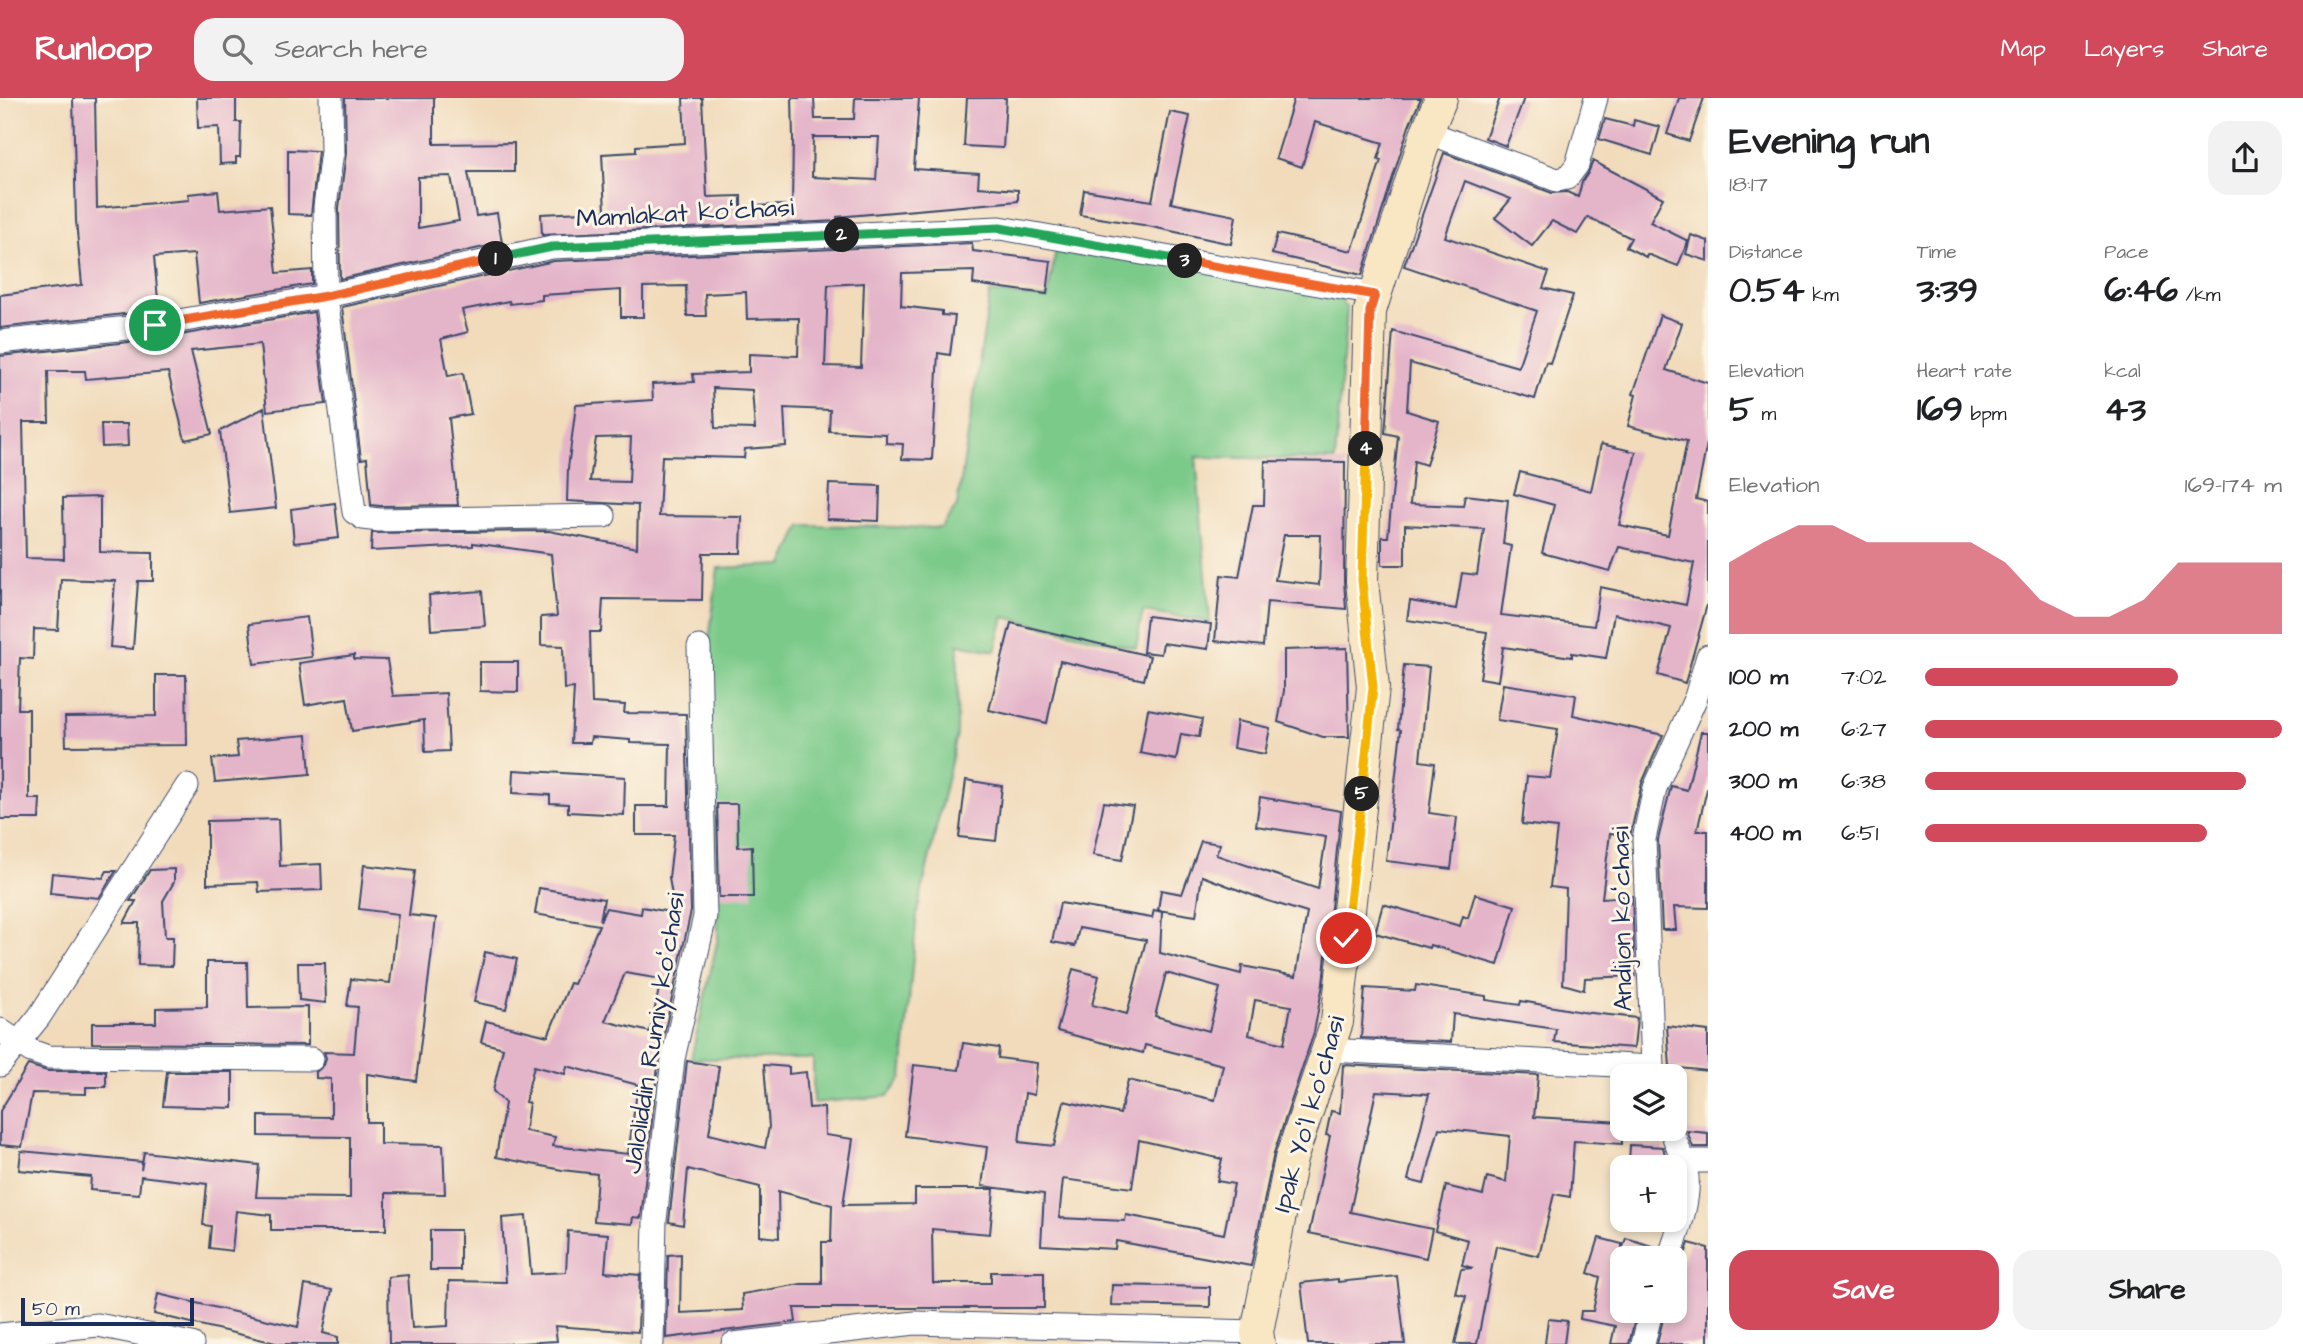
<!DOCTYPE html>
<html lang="en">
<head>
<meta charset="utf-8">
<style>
  :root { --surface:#fff; --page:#f2f2f2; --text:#202124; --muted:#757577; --accent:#d1495b }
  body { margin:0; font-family:"Architects Daughter",sans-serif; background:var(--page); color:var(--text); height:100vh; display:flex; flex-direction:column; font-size:26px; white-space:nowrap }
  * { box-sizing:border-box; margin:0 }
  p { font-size:23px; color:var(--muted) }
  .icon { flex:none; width:38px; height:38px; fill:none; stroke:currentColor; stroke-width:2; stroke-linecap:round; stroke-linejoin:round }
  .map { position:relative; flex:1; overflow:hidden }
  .drawer { display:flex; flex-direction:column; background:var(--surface); width:595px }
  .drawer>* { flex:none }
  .controls { position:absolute; left:1610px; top:966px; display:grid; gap:14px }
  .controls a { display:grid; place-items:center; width:77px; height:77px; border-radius:14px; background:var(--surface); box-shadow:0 4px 10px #0003; font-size:35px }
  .scale { position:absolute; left:21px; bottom:18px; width:173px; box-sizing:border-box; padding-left:7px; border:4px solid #1b2f5e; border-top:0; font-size:19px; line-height:24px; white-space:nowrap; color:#1b2f5e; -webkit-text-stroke:5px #fcf5e5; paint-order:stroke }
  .pin { position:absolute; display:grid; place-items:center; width:60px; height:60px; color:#fff; margin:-30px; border:4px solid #fff; border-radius:50%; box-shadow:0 2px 7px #0007 }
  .km { position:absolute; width:35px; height:35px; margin:-18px; border-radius:50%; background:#222; color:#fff; font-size:19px; line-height:35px; text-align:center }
  .round { display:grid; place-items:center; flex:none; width:74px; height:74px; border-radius:21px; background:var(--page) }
  .headline { display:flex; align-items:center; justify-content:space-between; height:119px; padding:0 21px }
  h1 { font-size:38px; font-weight:700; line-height:52px }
  .figures { display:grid; grid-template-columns:repeat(3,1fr); gap:10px; height:119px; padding:7px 21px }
  .figures div { display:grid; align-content:center }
  .figures b { font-size:35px; font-weight:700 }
  .figures small { font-size:19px; font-weight:400 }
  .figures p { font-size:19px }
  .chart { height:196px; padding:14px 21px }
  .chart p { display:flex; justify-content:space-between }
  .chart svg { width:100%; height:126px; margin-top:7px; fill:var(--accent); opacity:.7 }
  .action { display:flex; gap:14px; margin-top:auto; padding:14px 21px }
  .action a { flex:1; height:80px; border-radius:21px; background:var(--accent); color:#fff; font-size:28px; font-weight:700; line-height:80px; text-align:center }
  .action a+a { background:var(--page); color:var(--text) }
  ul { padding:0 21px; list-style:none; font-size:23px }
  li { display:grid; grid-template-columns:112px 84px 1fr; align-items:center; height:52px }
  li i { height:18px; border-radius:9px; background:var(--accent) }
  header { display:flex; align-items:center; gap:42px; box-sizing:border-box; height:98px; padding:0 35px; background:var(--accent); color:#fff }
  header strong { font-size:33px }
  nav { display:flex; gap:38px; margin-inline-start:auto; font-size:24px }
  .search { width:490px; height:63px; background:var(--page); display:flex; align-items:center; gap:18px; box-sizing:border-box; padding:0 24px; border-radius:21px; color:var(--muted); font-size:26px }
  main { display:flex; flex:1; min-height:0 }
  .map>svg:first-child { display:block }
  .green { fill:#7bca8a; stroke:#4b7c74; stroke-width:2 }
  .building { fill:#e4b4c9; fill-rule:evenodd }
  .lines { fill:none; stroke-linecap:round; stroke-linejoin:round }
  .street-casing { stroke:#3b496c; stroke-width:25 }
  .secondary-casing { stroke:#3b496c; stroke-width:34 }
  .street { stroke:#fff; stroke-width:23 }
  .secondary { stroke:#f9e7c3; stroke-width:32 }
  .split-1-casing { stroke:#fff; stroke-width:14 }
  .split-2-casing { stroke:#fff; stroke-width:14 }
  .split-3-casing { stroke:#fff; stroke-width:14 }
  .split-4-casing { stroke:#fff; stroke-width:14 }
  .split-5-casing { stroke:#fff; stroke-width:14 }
  .split-6-casing { stroke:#fff; stroke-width:14 }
  .split-1 { stroke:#f0652b; stroke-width:9 }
  .split-2 { stroke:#22a559; stroke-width:9 }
  .split-3 { stroke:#22a559; stroke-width:9 }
  .split-4 { stroke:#f0652b; stroke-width:9 }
  .split-5 { stroke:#f5b400; stroke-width:9 }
  .split-6 { stroke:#f5b400; stroke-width:9 }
  .labels { text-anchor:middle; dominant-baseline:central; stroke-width:6; stroke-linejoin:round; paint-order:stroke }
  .street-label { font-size:26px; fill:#1b2f5e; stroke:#fcf5e5 }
</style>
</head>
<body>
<header>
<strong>Runloop</strong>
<div class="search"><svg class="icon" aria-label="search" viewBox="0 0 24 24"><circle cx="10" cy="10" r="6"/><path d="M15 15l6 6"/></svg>Search here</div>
<nav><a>Map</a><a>Layers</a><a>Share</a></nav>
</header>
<main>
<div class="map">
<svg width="1708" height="1246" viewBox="0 0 1708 1246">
  <rect width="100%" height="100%" fill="#fcf5e5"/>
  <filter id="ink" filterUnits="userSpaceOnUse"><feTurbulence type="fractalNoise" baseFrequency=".0143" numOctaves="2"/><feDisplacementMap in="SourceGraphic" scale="14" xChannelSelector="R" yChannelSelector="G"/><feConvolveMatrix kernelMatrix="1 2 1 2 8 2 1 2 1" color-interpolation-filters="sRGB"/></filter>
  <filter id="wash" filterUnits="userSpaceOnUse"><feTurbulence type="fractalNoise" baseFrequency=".00686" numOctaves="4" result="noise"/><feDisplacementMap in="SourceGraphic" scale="28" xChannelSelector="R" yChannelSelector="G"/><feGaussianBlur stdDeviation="1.57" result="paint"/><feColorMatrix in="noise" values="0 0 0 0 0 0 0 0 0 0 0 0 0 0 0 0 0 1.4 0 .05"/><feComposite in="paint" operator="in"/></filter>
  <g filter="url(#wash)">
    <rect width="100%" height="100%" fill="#f1dbbb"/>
    <path class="green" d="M1057 146 1335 193 1347 211 1335 362 1196 359 1210 524 1143 513 1136 550 1004 519 995 553 958 546 957 637 917 815 902 980 888 998 813 1005V961H691L718 840 715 703 705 575 718 470 783 467 801 427 941 430 957 408 990 194 1047 201Z"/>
    <g id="blocks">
      <path class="building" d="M73 0H95L97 110 189 102 188 96 218 93 220 112 270 108 277 175 312 172V186L199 205 194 156 154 159 159 212 0 230V197L82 187 76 123Z
        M197 0H236V24H241L240 59H236V65L220 66 219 29 198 30Z
        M345 0H434V46L514 45V74H468L476 118 497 115 502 145 340 181 339 110 346 55ZM451 78 459 123 418 130V79Z
        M683 0H702L707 99 741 98V108L792 107 793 40 792 0H814L815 21H854L855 0H919L914 71 979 75 978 89 1018 92V103L837 119 838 123 542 137 541 116 605 113 602 56 636 54V48L685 45ZM813 39H879L876 82 812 79Z
        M967 0H1006L1003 50 964 48Z
        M1294 0H1421L1409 28 1362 177 1272 156 1277 136 1352 153 1381 62 1378 61 1383 45 1315 24 1302 69 1276 60Z
        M1500 0H1524L1506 48 1485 40Z
        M1679 0H1704L1689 43 1667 36Z
        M1170 14 1190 18 1171 105 1236 118 1231 146 1143 127 1080 117 1084 92 1152 103Z
        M1605 21 1633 28 1634 22 1660 29 1652 57 1599 41Z
        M288 52 318 53 311 117 288 116Z
        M1444 55 1552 95 1567 94 1578 99 1582 84 1588 75 1593 63 1663 100 1650 124 1688 143 1678 168 1647 156 1646 159 1626 149 1631 140 1588 119 1577 136 1552 123 1532 148 1495 120 1511 101 1465 83 1445 139 1549 174 1543 190 1573 197 1550 265 1546 264 1535 301 1410 265 1407 313 1439 323 1426 367 1414 363 1410 406 1463 408 1465 397 1508 402 1503 446 1511 448 1501 517 1594 528 1600 489 1686 507 1694 465 1619 449 1610 473 1542 455 1554 407 1514 396 1520 374 1591 393 1601 346 1636 354 1619 427 1668 437 1687 343 1628 328 1636 297 1633 296 1660 217 1682 225 1666 272 1708 285V340L1696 401 1708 404V503L1685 585 1658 577 1671 530 1614 516 1606 560 1572 555V559L1503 549 1498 583 1480 580 1487 534 1407 522 1410 503 1456 511 1462 475 1477 477 1484 431 1405 427V467H1382V439H1388L1398 338 1385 335 1393 233 1518 269 1537 213 1404 168Z
        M1691 137 1708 143V163L1686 156Z
        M972 145 973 153 1051 163 1047 196 973 186 974 173 902 175 901 208 942 213V217L955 218 950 257 938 255 932 362 902 361 903 346 886 345V336L829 333 830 312 784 310 786 348 745 351 744 360 662 358 659 418 742 419 741 455H703L702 502 603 501 601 534H590L592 605 625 607 624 615 686 616 691 813 659 959 641 1120 633 1119 632 1126 594 1123 597 1076 562 1072 496 1059 505 1005 493 993 503 950 481 944 486 923 548 938 570 885 574 886 599 827 535 816 539 790 604 801 600 823 606 810 641 816 642 809 675 815 669 780 674 737H636V708H669L670 646 630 645V642L591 639 590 645H571L574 590 564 591 563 548 541 547V519L557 518 551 456 473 445V448L371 453 372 435 549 433 637 450 638 407 567 403 568 370 576 307 653 302 652 286 694 284 693 276 749 274V256L798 258 799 220 747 221 746 194 705 196 706 218H687L686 188 643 189V219H621V192L542 197V202L510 206 509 203 462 212 468 234 441 241 448 278 463 275 471 316 449 320 458 407 380 408 371 407 367 360 361 361 342 209 554 163ZM864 185 861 269 825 268 828 187ZM713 290 752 292 755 331 715 330ZM631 339 629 384 590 383 596 340ZM625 875 661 881 650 934 605 923ZM534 968 565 976 567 968 638 987 628 1056 553 1048 555 1039 525 1033 529 1005 525 1004Z
        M314 214 326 306 267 313 260 246 191 253 212 336 185 342 168 274 86 281 85 273H48L49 324H23L26 460 64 461 63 400 100 399V454L153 455V483H138L133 551 110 549 115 483 61 481 58 532 34 531 33 561 20 560 18 611H29V701H40L39 721H0V258L157 241Z
        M264 310 276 410 230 415 220 333Z
        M101 326H127L128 348 102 349Z
        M1265 363 1345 364 1344 483 1346 511 1267 504 1263 548 1215 543 1221 477 1239 479 1253 407H1264ZM1284 437H1321L1319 487 1275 482Z
        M829 386 880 388 879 423 827 421Z
        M335 405 339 440 294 445 291 411Z
        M482 493 485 528 431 532 429 497Z
        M1147 518 1211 526 1208 551 1163 545 1161 556 1143 554Z
        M307 519 312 559 254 566 249 526Z
        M1011 525 1150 558 1144 582 1060 563 1047 625 989 612Z
        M1347 550 1349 639H1323L1278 624 1284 593V552Z
        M354 557V561L387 562 393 598 446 595 449 653 425 654 424 622 352 633 347 600 305 607 299 565Z
        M480 564H518V594L480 593Z
        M1404 567 1429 569 1420 663 1435 665 1429 715 1457 719 1451 771 1386 763 1401 632 1398 631Z
        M156 577H186L187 647 66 648 65 619 156 618Z
        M1503 586 1576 597 1573 617 1663 637 1642 685 1630 738 1610 735 1602 800 1632 798 1635 878 1585 880 1584 892 1563 886 1566 791 1550 789 1557 730 1522 726 1527 678 1550 680 1558 631 1497 622Z
        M1148 611 1202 621 1199 639 1181 636 1176 662 1140 655Z
        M1237 623 1270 630 1265 656 1233 650Z
        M1701 634H1708V687L1697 733H1708V810L1674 809 1676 832H1662L1658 742 1671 688 1687 692Z
        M307 637 310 676 215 684 212 661 238 659 236 643Z
        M514 672 625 679 624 717 568 714V706L550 705V697L513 695Z
        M966 682 1002 688 996 743 959 739Z
        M1260 699 1341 713 1323 886 1314 934 1274 1055 1251 1168 1116 1143 1115 1151 1041 1147 1044 1096 982 1088 987 1049 905 1038 914 967 959 972 963 945 999 950 998 960 1037 965 1034 997 1025 995 1019 1044 1054 1048 1064 1003 1120 1016 1128 982 1215 1002 1223 967 1145 947 1143 955 1057 933 1073 871 1099 878 1092 907 1127 916 1146 842 1079 830 1075 848 1052 844 1060 805 1152 820 1154 812 1162 814 1160 855 1241 876 1242 868 1296 878 1307 815 1265 802 1202 778 1196 818 1158 812 1161 792 1182 796 1201 743 1220 746 1216 757 1318 791 1326 739 1256 728ZM1166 875 1220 890 1209 933 1155 918ZM1255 902 1291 908 1284 946 1249 937ZM1139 1042 1222 1061 1217 1083 1234 1086 1224 1136 1126 1117 1125 1123 1059 1120 1063 1081 1132 1090Z
        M1104 704 1133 708 1122 762 1093 757Z
        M717 706H737L738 749 752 748 753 799H719Z
        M278 721 280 768 321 766 322 792 259 794 258 784 207 786V723Z
        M364 767 415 773 409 817 436 820 416 983 367 976V1024H380V1046L443 1047 445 1096 386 1095V1132H271V1117L236 1113 232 1153 209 1150 211 1128 203 1127 207 1086 141 1078 139 1096 90 1092 91 1079 19 1072 21 1053 142 1064 141 1072 144 1054 259 1067 256 1099 350 1100V1039L259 1038V1018L331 1019V981L316 980V974L324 967 326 960 324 954 354 955 358 909 347 908 351 881 390 885 398 816 359 811Z
        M174 771V784L163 803 165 839H173L172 868 138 867 139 825H124L136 803H130L150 772Z
        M107 773H116L99 800 50 795 52 775 103 780Z
        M1475 796 1515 808 1498 867 1430 847 1429 850 1375 835 1383 806 1460 828 1463 818 1468 820Z
        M485 854 517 861 506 911 474 904Z
        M207 864H247L248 910 308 909V947L92 945V925H156V910L207 909Z
        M298 865H325L326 905 299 902Z
        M1416 887 1486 898V902L1520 907 1521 903 1582 914 1637 920 1634 950 1554 944 1556 931 1453 916 1451 944 1361 940 1365 890 1415 893Z
        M1667 928 1708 933V973L1670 969Z
        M687 963 719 968 709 1036 765 1050 769 1029 764 967 789 969V976L806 974 809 1010 824 1009 825 1037 853 1041 843 1107 915 1106V1091H994L990 1136 932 1131 933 1185H991V1174H1044V1210H794L796 1224 666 1240 668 1157 681 1156 680 1215 743 1212 742 1196 801 1186H822V1144H831L832 1107 778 1093 779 1140 760 1138V1089L688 1071 683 1127 669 1124Z
        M28 967 47 973H106V989H86V996L32 995 22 1049 0 1047V1013Z
        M1343 967 1538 977 1534 1019 1622 1024V1046L1574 1043 1570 1099 1554 1096 1539 1158 1496 1148 1477 1246H1455L1466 1198 1455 1195 1461 1171 1473 1170 1462 1167 1468 1142 1435 1133 1446 1088 1483 1097 1487 1079 1506 1084 1510 1038 1439 1030 1424 1086 1408 1082 1429 996 1376 993 1350 1114 1432 1131 1426 1160 1309 1135 1330 1038 1326 1037 1331 1013 1340 1015Z
        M167 974H233V1010L163 1008Z
        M1687 1033 1708 1035V1049H1693Z
        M1630 1047 1663 1049 1668 1069H1647V1066L1629 1065Z
        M526 1118 531 1176 566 1174 568 1133 608 1136 605 1174 640 1177 638 1234 555 1228 557 1243 503 1246H389L388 1179 408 1177 412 1230 448 1228 449 1183 506 1184 502 1120Z
        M430 1132H460V1172H430Z
        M1599 1140 1622 1146V1152L1626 1140 1658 1150 1655 1160H1622V1213H1637L1629 1246H1611L1615 1228 1580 1221 1581 1213H1593L1600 1179 1588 1175Z
        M1689 1145 1708 1150V1246H1657L1665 1213H1675V1172L1682 1165Z
        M1397 1178 1405 1246H1308L1301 1185 1338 1181V1184Z
        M305 1187 332 1192 323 1235 338 1239V1246H280L154 1216 158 1196 298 1229Z
        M1112 1187 1210 1189V1209L1111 1207Z
        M1548 1221 1567 1223 1564 1246H1545Z"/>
    </g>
  </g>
  <g filter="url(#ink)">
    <use href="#blocks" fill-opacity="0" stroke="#3b496c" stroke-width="2"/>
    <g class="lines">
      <g class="street-casing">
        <path id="street" d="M331 0 332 53 325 109 326 198 354 414 363 420 379 422 604 418
          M1427 34 1557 82 1567 80 1577 67 1596 0
          M0 244 155 227 326 198 552 149 1000 130 1375 196
          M0 932 31 953 48 959 312 961
          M1328 952 1653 969
          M0 967 39 919 187 688
          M1656 978 1653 969 1644 741 1655 690 1696 599 1708 558
          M1681 1063H1708
          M1669 1160C1677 1137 1692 1098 1686 1073 1682 1059 1676 1045 1671 1031
          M0 1237 98 1227 192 1246
          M652 1246 655 1122 673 961 705 818 699 549
          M733 1246 915 1225 1257 1234
          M1643 1246 1651 1213"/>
      </g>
      <g class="secondary-casing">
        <path id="secondary" d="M1259 1246 1257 1234 1291 1061 1337 924 1373 589 1362 483 1370 213 1427 34 1441 0"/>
      </g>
      <use href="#street" class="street"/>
      <use href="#secondary" class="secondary"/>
    </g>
  </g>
  <g class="lines" filter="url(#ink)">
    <g class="split-1-casing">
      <path id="split-1" d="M155 227 326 198 496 161"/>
    </g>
    <g class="split-2-casing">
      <path id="split-2" d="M496 161 552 149 842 137"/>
    </g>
    <g class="split-3-casing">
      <path id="split-3" d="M842 137 1000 130 1185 163"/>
    </g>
    <g class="split-4-casing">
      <path id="split-4" d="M1185 163 1375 197 1370 213 1366 351"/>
    </g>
    <g class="split-5-casing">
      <path id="split-5" d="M1362 696 1373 589 1362 482 1366 351"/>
    </g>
    <g class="split-6-casing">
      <path id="split-6" d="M1346 840 1362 696"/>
    </g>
    <use href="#split-1" class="split-1"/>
    <use href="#split-2" class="split-2"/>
    <use href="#split-3" class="split-3"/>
    <use href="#split-4" class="split-4"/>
    <use href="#split-5" class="split-5"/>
    <use href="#split-6" class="split-6"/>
  </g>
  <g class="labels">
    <g class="street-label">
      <text transform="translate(685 115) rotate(-3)">Mamlakat koʻchasi</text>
      <text transform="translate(1622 821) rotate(-91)">Andijon koʻchasi</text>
      <text transform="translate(654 935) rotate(-81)">Jaloliddin Rumiy koʻchasi</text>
      <text transform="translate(1309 1016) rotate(-74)">Ipak Yoʻl koʻchasi</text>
    </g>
  </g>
</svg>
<div class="controls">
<a><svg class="icon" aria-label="layers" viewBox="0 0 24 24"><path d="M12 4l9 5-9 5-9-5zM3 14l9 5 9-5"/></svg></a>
<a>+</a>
<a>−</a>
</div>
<div class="scale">50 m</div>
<div class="pin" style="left:155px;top:227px;background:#1e9e55"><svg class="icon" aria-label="arrive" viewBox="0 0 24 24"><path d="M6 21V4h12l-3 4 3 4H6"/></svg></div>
<div class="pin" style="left:1346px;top:840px;background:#d93025"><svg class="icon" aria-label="check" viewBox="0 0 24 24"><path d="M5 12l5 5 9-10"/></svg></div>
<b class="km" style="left:496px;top:161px">1</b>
<b class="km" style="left:842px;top:137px">2</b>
<b class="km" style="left:1185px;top:163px">3</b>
<b class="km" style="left:1366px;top:351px">4</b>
<b class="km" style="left:1362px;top:696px">5</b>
</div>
<section class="drawer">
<div class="headline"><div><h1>Evening run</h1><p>18:17</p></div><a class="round"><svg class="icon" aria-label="share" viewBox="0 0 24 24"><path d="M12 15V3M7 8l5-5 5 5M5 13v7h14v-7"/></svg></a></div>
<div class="figures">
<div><p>Distance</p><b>0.54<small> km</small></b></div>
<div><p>Time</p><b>3:39</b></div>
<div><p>Pace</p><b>6:46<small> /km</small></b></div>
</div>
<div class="figures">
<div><p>Elevation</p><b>5<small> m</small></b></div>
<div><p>Heart rate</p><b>169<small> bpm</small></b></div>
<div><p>kcal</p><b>43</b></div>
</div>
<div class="chart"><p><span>Elevation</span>169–174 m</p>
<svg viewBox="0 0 160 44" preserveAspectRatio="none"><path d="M0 44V19L10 12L20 6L30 6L40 12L50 12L60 12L70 12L80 19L90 32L100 38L110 38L120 32L130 19L140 19L150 19L160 19V44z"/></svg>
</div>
<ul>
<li><b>100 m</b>7:02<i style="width:71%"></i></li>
<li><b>200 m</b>6:27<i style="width:100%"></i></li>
<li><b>300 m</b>6:38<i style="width:90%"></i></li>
<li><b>400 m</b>6:51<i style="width:79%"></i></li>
</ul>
<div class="action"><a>Save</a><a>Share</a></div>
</section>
</main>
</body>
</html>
